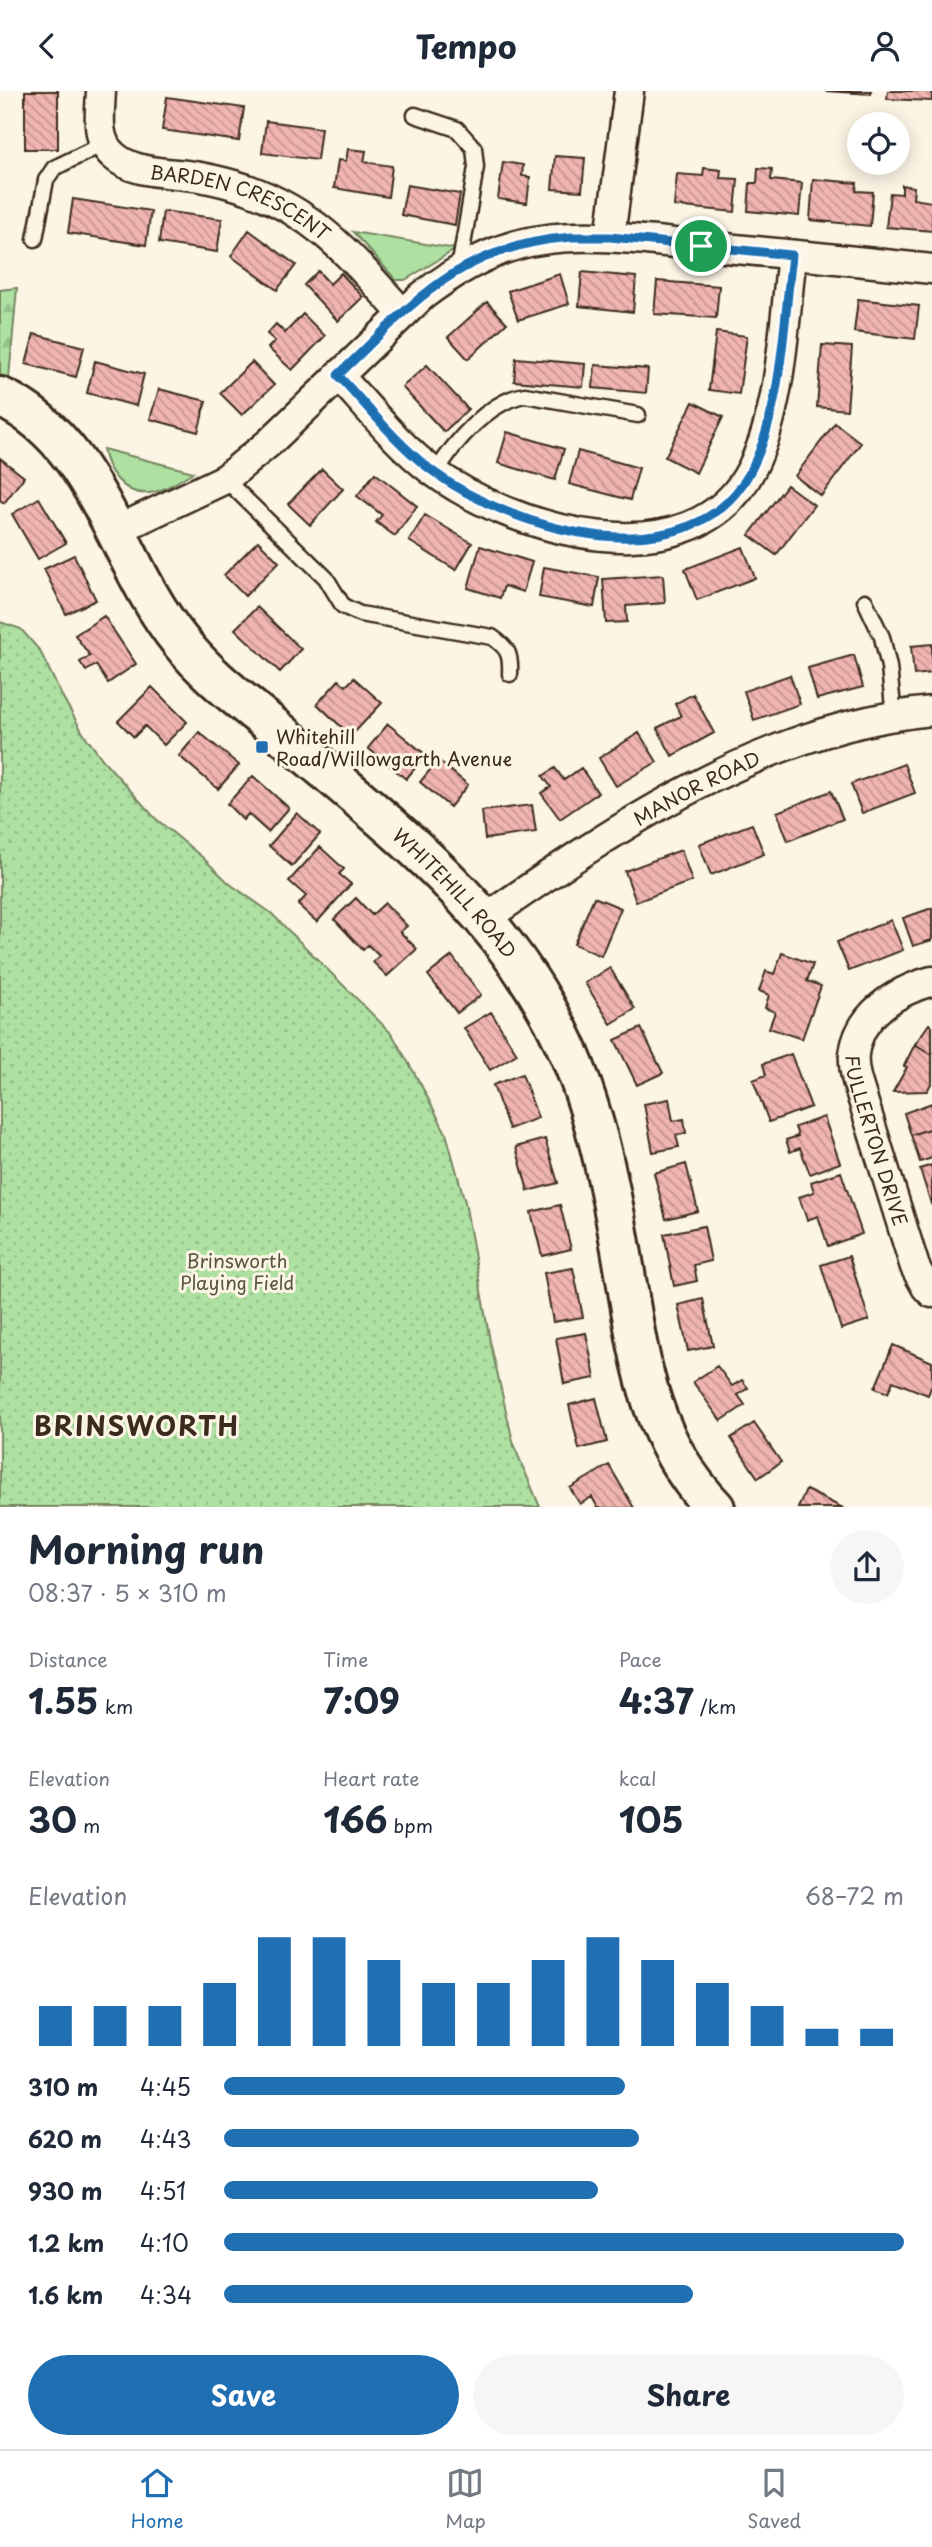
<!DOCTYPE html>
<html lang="en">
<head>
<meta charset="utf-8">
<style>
  :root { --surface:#fff; --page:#f6f6f7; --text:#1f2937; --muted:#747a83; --line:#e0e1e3; --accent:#1f6fb2 }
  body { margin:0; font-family:"Playpen Sans",sans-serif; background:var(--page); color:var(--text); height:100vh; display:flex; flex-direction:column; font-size:26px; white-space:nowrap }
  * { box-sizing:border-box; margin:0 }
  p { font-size:23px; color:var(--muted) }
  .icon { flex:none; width:38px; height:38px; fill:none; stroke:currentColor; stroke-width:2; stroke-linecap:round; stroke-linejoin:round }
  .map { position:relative; height:1416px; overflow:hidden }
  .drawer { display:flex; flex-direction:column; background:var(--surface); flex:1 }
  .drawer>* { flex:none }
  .controls { position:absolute; left:847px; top:21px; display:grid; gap:14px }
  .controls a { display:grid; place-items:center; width:63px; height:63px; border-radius:50%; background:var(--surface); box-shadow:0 4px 18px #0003; font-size:35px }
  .pin { position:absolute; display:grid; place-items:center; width:60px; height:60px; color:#fff; margin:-30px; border:4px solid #fff; border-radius:50%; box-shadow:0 2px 7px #0007 }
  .round { display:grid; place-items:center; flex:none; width:74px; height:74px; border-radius:37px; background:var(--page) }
  .overview { display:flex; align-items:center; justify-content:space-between; height:119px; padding:0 28px }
  h1 { font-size:38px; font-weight:700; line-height:52px }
  .metrics { display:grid; grid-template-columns:repeat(3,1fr); gap:10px; height:119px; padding:7px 28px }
  .metrics div { display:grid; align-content:center }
  .metrics b { font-size:35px; font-weight:700 }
  .metrics small { font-size:19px; font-weight:400 }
  .metrics p { font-size:19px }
  .chart { height:196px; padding:14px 28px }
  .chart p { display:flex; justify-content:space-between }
  .chart svg { width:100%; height:126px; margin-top:7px; stroke:var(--accent); stroke-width:6 }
  .action { display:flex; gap:14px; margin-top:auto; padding:14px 28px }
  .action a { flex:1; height:80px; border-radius:42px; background:var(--accent); color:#fff; font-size:28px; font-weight:700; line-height:80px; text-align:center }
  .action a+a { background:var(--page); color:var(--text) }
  ul { padding:0 28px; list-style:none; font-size:23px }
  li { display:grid; grid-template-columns:112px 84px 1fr; align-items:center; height:52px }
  li i { height:18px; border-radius:9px; background:var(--accent) }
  header { display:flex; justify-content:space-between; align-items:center; height:91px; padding:0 28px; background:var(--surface); font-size:32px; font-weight:700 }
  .dock { display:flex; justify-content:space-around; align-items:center; height:98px; border-top:2px solid var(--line); background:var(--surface); font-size:19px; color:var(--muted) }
  .dock a { display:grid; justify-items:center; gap:4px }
  .dock .selected { color:var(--accent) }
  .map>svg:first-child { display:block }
  .green { fill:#ade0a1; stroke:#748560; stroke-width:2 }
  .forest { fill:url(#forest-firs); stroke:#748560; stroke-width:2 }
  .park { fill:url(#park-dots); stroke:#748560; stroke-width:2 }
  .building { fill:url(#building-back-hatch); stroke:#3b2a1e; stroke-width:2 }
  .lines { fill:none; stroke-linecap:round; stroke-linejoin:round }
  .lane-casing { stroke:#3b2a1e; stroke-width:19 }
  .street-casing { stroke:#3b2a1e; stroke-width:33 }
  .secondary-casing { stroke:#3b2a1e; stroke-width:44 }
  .lane { stroke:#fcf5e5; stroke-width:14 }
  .street { stroke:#fcf5e5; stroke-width:28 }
  .secondary { stroke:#fcf5e5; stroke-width:38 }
  .route-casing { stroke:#fff; stroke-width:14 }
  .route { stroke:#1f6fb2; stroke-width:9 }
  .poi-dot { fill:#1f6fb2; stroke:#fcf5e5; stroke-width:2.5 }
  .labels { text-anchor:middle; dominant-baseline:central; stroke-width:6; stroke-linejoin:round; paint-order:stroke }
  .street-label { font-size:19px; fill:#3b2a1e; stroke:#fcf5e5 }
  .poi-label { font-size:19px; fill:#3b2a1e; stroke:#fcf5e5; text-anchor:start }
  .park-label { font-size:19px; fill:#58583f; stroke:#fcf5e5 }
  .district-label { font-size:26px; font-weight:bold; letter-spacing:2px; fill:#3b2a1e; stroke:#fcf5e5 }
</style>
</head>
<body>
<header><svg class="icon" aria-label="back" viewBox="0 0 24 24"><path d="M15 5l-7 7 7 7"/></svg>Tempo<svg class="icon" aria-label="person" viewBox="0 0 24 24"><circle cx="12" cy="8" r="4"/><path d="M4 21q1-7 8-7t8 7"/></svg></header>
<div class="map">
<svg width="932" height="1417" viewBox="0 0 932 1417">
  <defs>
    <pattern id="forest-firs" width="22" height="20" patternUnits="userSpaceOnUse" patternTransform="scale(1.75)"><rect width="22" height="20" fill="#ade0a1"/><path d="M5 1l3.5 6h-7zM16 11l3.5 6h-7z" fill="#96c08a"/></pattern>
    <pattern id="park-dots" width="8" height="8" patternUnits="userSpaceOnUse" patternTransform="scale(1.75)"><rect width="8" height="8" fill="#ade0a1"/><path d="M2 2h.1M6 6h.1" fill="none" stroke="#96c08a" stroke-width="1.8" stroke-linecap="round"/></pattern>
    <pattern id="building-back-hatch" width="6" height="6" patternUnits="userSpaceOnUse" patternTransform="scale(1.75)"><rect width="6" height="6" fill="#f1b5b1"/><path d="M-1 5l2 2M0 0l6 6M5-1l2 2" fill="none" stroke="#c4938f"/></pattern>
  </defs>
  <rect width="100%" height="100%" fill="#fcf5e5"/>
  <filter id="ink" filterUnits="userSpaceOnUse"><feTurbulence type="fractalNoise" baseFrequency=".0143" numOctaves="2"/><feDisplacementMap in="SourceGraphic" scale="14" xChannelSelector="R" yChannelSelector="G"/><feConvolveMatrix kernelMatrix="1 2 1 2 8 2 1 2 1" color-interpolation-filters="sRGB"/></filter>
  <g filter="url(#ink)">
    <path class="green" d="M353 141 456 158 405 189H396Z
      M103 358 193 381C168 397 141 416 117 388 109 379 105 371 103 358Z"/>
    <path class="forest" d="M17 197 9 287 0 284V199Z"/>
    <path class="park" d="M0 531 21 538 40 560 61 603 83 642 103 669 155 727 202 766 230 793 271 822 392 943 420 992 446 1042 465 1111 490 1250 514 1355 540 1416H0Z"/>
    <path class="building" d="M25 0H58V58H25Z
      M825 0H871V3Z
      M888 0H932V10L887 8Z
      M167 6 244 17 239 50 162 39Z
      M266 30 321 37 317 69 262 62Z
      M348 58 366 60 364 71 392 75 388 106 334 97 338 69 346 70Z
      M555 65 585 67 582 100 552 98Z
      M503 71 523 74 522 85 530 86 527 112 498 108Z
      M704 77 721 79 720 87 738 88 735 121 674 115 677 83 703 85Z
      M758 77 772 78 771 89 802 92 799 125 748 120 750 92H757Z
      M813 88 857 92 856 100 873 101 870 135 810 129Z
      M407 94 460 103 455 134 401 124Z
      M902 94 914 96 913 108 932 111V140L886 136 890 102 902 103Z
      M73 108 151 120 146 154 68 142Z
      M163 120 222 128 217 161 159 152Z
      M249 139 296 174 277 199 231 165Z
      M318 180 330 193 341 182 363 206 338 230 304 194Z
      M582 181 636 186 633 221 579 215Z
      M560 183 569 213 518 229 508 200Z
      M657 190 719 195 716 227 654 223Z
      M858 208 919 215 915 248 854 241Z
      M487 211 507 232 468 268 448 246Z
      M303 223 325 245 292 279 268 257 275 250 267 243 276 233 285 242Z
      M716 241 747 245 739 303 709 299Z
      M34 243 84 256 76 286 26 273Z
      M822 254 852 256 847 319 817 316Z
      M516 267 585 273 583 296 514 290Z
      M95 270 144 283 136 315 87 302Z
      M252 271 274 294 242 324 220 302Z
      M427 274 468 318 444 341 402 296Z
      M595 274 648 278 646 302 593 297Z
      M159 298 206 310 198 341 150 328Z
      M693 311 723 326 696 382 665 366Z
      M835 332 861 352 821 405 795 385Z
      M507 341 564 358 555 389 498 372Z
      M578 360 639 377 630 409 569 393Z
      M0 367 24 386 4 412 0 409Z
      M322 378 343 398 310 434 288 413Z
      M375 382 417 415 395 445 376 431 382 424 357 405Z
      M787 394 814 414 776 464 749 444Z
      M39 407 66 452 38 468 12 423Z
      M425 424 472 452 456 479 409 450Z
      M258 450 279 471 245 505 224 484Z
      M480 455 532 471 523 501 504 495 500 507 468 497Z
      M743 456 755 487 697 509 685 478Z
      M74 464 96 509 66 523 44 478Z
      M544 476 599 486 594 516 539 506Z
      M663 484 665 512 626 515 627 531 606 532 603 488Z
      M257 516 301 558 280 581 235 538Z
      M104 525 136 573 108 592 96 574 86 580 80 571 90 565 75 544Z
      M932 553V582L914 584 911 555Z
      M854 564 863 596 817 608 808 577Z
      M790 584 800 613 754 629 744 600Z
      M354 587 382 612 351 645 317 613 339 589 346 595Z
      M152 596 187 631 164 654 145 635 134 646 118 630Z
      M693 603 714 642 672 665 657 637 681 625 675 613Z
      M388 633 426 664 406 688 368 657Z
      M199 641 239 674 218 698 179 665Z
      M639 642 657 671 616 695 599 667Z
      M438 669 468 694 450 716 420 691Z
      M904 673 915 702 862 722 851 693Z
      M555 677 564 689 581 677 598 702 560 728 541 702 551 696 543 685Z
      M253 685 289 717 268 741 248 723 243 729 227 713Z
      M831 700 843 728 788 750 777 721Z
      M532 714 536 741 485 748 482 720Z
      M297 722 320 743 292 775 269 755Z
      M752 733 764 763 711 784 699 753Z
      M320 756 344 778 339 783 351 793 317 831 298 814 306 805 289 790Z
      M681 759 692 790 636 811 625 780Z
      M594 806 621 817 601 865 574 853Z
      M356 807 372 824 385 812 407 835 400 841 417 858 387 885 373 871 379 865 368 854 363 859 334 828Z
      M932 817V849L913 855 903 827Z
      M891 829 903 859 849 880 837 851Z
      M782 862 813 873 807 890 821 895 802 948 769 937 775 921 765 917 769 904 759 900 766 880 774 883Z
      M452 865 481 904 457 922 428 884Z
      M610 877 635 918 611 933 585 892Z
      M491 921 517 963 490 979 464 937Z
      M929 933 932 936V964L915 953Z
      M641 937 663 982 637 994 615 949Z
      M915 953 932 964V991L927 1000 893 1001 907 976 904 975Z
      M791 963 811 1016 769 1031 753 989 766 984 763 973Z
      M522 983 538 1027 509 1038 493 994Z
      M669 1008 673 1030 684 1028 686 1042 676 1044 679 1056 653 1061 644 1013Z
      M932 1012V1037L911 1044 904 1022Z
      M824 1026 840 1072 810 1083 800 1057 790 1061 786 1049 798 1045 795 1036Z
      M932 1037V1067L920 1071 911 1044Z
      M545 1048 558 1092 528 1100 516 1056Z
      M686 1073 698 1120 666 1128 654 1082Z
      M932 1074V1112L931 1113 920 1078Z
      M841 1081 862 1143 828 1155 818 1125 807 1129 799 1106 814 1101 811 1091Z
      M560 1114 571 1158 542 1165 531 1121Z
      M704 1135 711 1170 694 1174 697 1190 674 1195 664 1143Z
      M849 1165 869 1229 841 1238 821 1174Z
      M573 1177 583 1226 553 1231 544 1182Z
      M703 1208 713 1255 688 1260 678 1214Z
      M586 1242 595 1287 564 1293 556 1247Z
      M893 1254 932 1271V1294L928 1304 893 1290 888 1302 875 1297Z
      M717 1275 732 1295 742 1289 748 1297 738 1304 745 1314 721 1330 693 1291Z
      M596 1307 607 1351 579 1358 569 1314Z
      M754 1332 781 1371 758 1387 731 1347Z
      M609 1374 634 1417H598L592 1406 580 1413 570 1397Z
      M806 1399 843 1417H798Z"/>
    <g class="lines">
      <g class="lane-casing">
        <path id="lane" d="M415 24 457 38 474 57 476 76 459 178
          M35 148 46 89 54 77 103 53
          M436 382C453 352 489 310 525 304L638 324
          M225 388 326 487 343 515 360 523 492 546C508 557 511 563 510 583
          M865 510 882 546 889 576 894 626"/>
      </g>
      <g class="street-casing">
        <g id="street">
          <path id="s1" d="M101 0C100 23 95 49 114 65 135 84 174 81 200 86 216 89 232 93 247 98 319 124 353 168 403 223"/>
          <path d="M610 146 629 0"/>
          <path d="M338 284C368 316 396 352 431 379 512 440 694 494 752 377 782 317 784 230 792 164"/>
          <path d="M115 440 225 388 270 351 422 205C457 178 496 155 541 149 595 141 650 150 705 155 781 162 856 170 932 178"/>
          <path id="s2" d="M486 827C618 735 767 635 932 620"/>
          <path id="s3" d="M932 890C896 900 859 923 854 963 853 972 855 982 857 990L915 1176 926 1196 932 1202"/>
        </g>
      </g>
      <g class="secondary-casing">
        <g id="secondary">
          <path id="s4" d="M0 306C99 351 116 472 180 550 208 586 246 613 281 642 392 737 502 817 565 953 594 1016 609 1089 621 1158 638 1254 643 1342 715 1417"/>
        </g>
      </g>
      <use href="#lane" class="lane"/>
      <use href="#street" class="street"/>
      <use href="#secondary" class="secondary"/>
    </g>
  </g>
  <g class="lines" filter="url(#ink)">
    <g class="route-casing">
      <path id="route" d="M572 146H610L792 164C784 230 782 317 752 377 694 494 512 440 431 379 396 352 368 316 338 284 416 210 458 155 572 146Z"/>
    </g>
    <use href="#route" class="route"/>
  </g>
  <rect class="poi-dot" x="255" y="649" width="14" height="14" rx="3.5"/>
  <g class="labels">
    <g class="street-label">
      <text stroke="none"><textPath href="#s1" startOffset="205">BARDEN CRESCENT</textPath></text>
      <text stroke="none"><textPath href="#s2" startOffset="248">MANOR ROAD</textPath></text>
      <text stroke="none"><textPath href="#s4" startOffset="682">WHITEHILL ROAD</textPath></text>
      <text stroke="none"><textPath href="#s3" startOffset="203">FULLERTON DRIVE</textPath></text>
    </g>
    <g class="poi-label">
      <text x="276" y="645">Whitehill<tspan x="276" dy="22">Road/Willowgarth Avenue</tspan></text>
    </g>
    <g class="park-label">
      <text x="237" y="1169">Brinsworth<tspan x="237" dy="22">Playing Field</tspan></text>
    </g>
    <g class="district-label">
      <text x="137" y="1334">BRINSWORTH</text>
    </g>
  </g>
</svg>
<div class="controls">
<a><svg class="icon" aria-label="locate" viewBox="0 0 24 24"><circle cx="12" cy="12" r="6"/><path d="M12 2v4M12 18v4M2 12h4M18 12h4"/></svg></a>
</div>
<div class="pin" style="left:701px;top:155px;background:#1e9e55"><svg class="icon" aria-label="arrive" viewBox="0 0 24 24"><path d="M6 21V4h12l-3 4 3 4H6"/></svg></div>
</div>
<section class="drawer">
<div class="overview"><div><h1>Morning run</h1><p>08:37 · 5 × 310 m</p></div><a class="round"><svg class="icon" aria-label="share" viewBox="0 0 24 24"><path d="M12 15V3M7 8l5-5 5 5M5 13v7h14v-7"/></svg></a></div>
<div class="metrics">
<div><p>Distance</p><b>1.55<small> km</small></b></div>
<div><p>Time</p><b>7:09</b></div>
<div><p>Pace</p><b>4:37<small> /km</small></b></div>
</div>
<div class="metrics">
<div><p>Elevation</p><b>30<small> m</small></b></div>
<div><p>Heart rate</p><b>166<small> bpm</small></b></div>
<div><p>kcal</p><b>105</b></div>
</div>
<div class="chart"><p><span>Elevation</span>68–72 m</p>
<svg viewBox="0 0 160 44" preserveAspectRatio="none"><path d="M5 44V30M15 44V30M25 44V30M35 44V22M45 44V6M55 44V6M65 44V14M75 44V22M85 44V22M95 44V14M105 44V6M115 44V14M125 44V22M135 44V30M145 44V38M155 44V38"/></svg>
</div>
<ul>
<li><b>310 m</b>4:45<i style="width:59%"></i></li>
<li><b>620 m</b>4:43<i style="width:61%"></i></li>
<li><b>930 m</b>4:51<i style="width:55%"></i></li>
<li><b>1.2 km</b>4:10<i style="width:100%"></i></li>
<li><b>1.6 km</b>4:34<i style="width:69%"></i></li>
</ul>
<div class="action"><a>Save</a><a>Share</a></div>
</section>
<nav class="dock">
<a class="selected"><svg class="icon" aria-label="home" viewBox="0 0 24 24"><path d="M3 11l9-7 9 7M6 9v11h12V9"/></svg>Home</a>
<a><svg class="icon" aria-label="map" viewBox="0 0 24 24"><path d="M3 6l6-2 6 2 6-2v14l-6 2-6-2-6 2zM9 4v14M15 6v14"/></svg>Map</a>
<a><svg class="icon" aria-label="saved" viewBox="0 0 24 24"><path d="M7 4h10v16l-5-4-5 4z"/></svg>Saved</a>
</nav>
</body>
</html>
